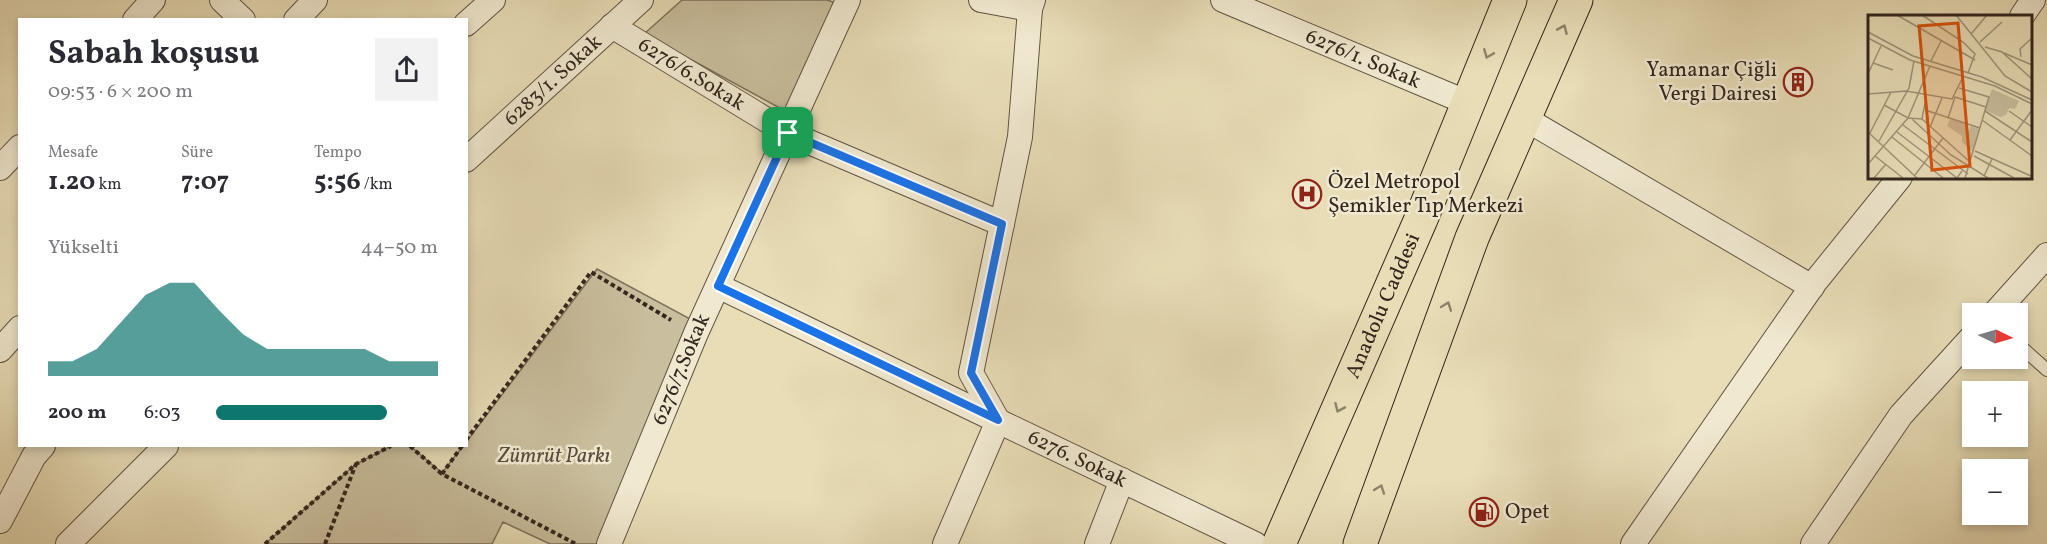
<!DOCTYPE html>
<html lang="tr">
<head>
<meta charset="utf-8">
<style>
  :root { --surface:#fff; --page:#f2f2f3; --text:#2b2b33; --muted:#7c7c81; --accent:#0f766e }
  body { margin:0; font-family:Vollkorn,serif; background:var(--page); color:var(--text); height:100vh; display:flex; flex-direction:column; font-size:22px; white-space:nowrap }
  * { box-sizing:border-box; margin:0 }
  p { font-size:20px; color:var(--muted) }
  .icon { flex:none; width:33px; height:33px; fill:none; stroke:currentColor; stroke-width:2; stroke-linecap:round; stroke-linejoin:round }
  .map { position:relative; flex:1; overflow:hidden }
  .panel { position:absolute; left:18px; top:18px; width:450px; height:429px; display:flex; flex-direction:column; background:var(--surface); border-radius:0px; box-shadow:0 3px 9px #0003 }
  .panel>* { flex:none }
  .needle { width:39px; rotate:95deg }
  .tools { position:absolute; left:1962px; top:303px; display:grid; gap:12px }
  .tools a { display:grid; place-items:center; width:66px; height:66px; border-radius:0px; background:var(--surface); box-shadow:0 3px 9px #0003; font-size:30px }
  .pin { position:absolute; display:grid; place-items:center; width:51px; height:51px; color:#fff; margin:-26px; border-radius:12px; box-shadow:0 3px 9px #0006 }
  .round { display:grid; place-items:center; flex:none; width:63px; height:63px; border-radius:0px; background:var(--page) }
  .summary { display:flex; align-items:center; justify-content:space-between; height:102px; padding:0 30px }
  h1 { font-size:33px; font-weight:700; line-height:45px }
  .stats { display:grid; grid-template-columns:repeat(3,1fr); gap:9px; height:102px; padding:6px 30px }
  .stats div { display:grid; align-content:center }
  .stats b { font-size:26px; font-weight:700 }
  .stats small { font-size:16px; font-weight:400 }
  .stats p { font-size:16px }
  .chart { height:168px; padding:12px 30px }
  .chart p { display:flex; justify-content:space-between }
  .chart svg { width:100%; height:108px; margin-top:6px; fill:var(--accent); opacity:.7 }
  ul { padding:0 30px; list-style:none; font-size:20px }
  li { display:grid; grid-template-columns:96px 72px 1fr; align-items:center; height:45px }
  li i { height:15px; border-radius:8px; background:var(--accent) }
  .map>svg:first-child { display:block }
  .green { fill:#c9be9d; stroke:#7e725e; stroke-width:1.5 }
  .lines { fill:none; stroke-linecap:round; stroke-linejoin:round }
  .lane-casing { stroke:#605444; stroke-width:14 }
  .street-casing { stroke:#605444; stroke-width:26 }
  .highway-casing { stroke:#32261e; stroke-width:35 }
  .path { stroke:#32261e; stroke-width:4; stroke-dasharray:4.5 3; stroke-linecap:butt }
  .lane { stroke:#f0e9d0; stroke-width:12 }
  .street { stroke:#f0e9d0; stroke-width:24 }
  .highway { stroke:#e8ddb7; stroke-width:33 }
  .oneway { stroke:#8d826a }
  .route-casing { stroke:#fff; stroke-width:12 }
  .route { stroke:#1a73e8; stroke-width:8 }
  .labels { text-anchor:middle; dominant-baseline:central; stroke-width:5; stroke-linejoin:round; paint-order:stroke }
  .street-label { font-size:21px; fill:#32261e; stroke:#f0e9d0 }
  .poi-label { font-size:21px; fill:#32261e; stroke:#f0e9d0; text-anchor:start }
  .park-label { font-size:21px; font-style:italic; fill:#584c3e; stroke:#f0e9d0 }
  .inset-road { fill:none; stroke:#9f947a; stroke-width:1.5 }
  .view { fill:#d6540e; fill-opacity:0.15; stroke:#d6540e; stroke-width:3 }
  .inset-edge { fill:none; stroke:#32261e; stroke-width:3 }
</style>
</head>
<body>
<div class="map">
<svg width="2047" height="544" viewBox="0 0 2047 544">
  <rect width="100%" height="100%" fill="#e8ddb7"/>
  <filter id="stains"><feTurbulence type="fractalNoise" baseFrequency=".00333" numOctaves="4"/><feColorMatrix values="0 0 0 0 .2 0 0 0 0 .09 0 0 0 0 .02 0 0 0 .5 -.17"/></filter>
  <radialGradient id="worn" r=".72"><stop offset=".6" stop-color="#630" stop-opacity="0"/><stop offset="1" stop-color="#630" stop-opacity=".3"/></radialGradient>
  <path class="green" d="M682 0H827L836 3 787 112 644 34Z
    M597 269 694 321 603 544H550L503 522 492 544H265L356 464 391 446H410L442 473 463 446H466L467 441Z"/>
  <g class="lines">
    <g class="lane-casing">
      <path id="lane" d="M2018 344 2047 370"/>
    </g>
    <g class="street-casing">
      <g id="street">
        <path d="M222 0 243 20"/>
        <path d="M981 0 1030 9"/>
        <path id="s1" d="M1033 0 1030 9 1020 137 971 373 998 421 1255 544"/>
        <path id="s2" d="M1223 0 1468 103"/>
        <path d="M2022 16 2033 0"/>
        <path d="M135 20 153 0"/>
        <path d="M296 20 315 0"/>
        <path d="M466 24 493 0"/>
        <path id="s3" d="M612 26 788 133 1002 224"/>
        <path d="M1524 118 1812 287"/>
        <path id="s4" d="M466 160 641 0"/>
        <path d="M0 168 20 147"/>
        <path d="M718 286 998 421 945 544"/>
        <path d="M1994 314 2047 255"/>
        <path d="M0 350 20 328"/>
        <path d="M0 521 34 456 43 446"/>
        <path d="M68 544 166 446"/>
        <path id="s5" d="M609 544 696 333 848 0"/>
        <path d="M1097 544 1122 480"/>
        <path d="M1633 544 1815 282 1900 177"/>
        <path d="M1813 544 1901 415 1972 337"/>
      </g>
    </g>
    <g class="highway-casing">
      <g id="highway">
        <path id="s6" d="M1279 544 1421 219 1510 0"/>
        <path d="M1360 544 1472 238 1576 0"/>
      </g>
    </g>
    <path class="path" d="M466 440 591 272 671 320
      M410 446 442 474
      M462 446 442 474 576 544
      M265 544 356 464 391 446
      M325 544 356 464"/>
    <use href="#lane" class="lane"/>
    <use href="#street" class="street"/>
    <use href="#highway" class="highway"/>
  </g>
  <defs><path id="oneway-chevron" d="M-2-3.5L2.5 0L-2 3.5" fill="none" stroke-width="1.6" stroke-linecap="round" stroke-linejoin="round" transform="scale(1.5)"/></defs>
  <g class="oneway">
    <use href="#oneway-chevron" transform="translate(1563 29) rotate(-66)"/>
    <use href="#oneway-chevron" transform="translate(1488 54) rotate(112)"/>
    <use href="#oneway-chevron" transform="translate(1447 306) rotate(-70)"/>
    <use href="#oneway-chevron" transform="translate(1339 408) rotate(114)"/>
    <use href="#oneway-chevron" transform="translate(1380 489) rotate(-70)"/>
  </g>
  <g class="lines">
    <g class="route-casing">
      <path id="route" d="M788 133 1002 224 971 373 998 420 718 286Z"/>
    </g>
    <use href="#route" class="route"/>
  </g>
  <defs>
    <g id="building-ring" transform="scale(1.5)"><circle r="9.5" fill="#f0e9d0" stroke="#8f2418" stroke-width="1.5"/><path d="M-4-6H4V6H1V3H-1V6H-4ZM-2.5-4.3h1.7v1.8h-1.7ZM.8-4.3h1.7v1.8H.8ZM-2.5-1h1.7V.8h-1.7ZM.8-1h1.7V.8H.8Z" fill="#8f2418"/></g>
    <g id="hospital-ring" transform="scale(1.5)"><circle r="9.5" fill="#f0e9d0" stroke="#8f2418" stroke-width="1.5"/><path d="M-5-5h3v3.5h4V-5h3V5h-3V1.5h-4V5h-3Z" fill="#8f2418"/></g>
    <g id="fuel-ring" transform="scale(1.5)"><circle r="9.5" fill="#f0e9d0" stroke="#8f2418" stroke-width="1.5"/><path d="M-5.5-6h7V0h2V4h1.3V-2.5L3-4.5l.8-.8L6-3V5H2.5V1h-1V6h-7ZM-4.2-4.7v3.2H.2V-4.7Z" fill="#8f2418"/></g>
  </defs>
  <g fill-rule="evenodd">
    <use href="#building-ring" x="1798" y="82"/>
    <use href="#hospital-ring" x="1307" y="194"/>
    <use href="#fuel-ring" x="1484" y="512"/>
  </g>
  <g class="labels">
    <g class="street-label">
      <text stroke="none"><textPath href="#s2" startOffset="152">6276/1. Sokak</textPath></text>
      <text stroke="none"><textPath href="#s3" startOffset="93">6276/6.Sokak</textPath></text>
      <text stroke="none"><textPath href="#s4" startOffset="118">6283/1. Sokak</textPath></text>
      <text stroke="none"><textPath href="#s6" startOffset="260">Anadolu Caddesi</textPath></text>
      <text stroke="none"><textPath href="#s5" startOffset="189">6276/7.Sokak</textPath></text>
      <text stroke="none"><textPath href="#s1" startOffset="522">6276. Sokak</textPath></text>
    </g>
    <g class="poi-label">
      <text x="1777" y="70" text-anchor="end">Yamanar Çiğli<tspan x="1777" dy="24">Vergi Dairesi</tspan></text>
      <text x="1328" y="182">Özel Metropol<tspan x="1328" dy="24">Şemikler Tıp Merkezi</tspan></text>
      <text x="1505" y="512">Opet</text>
    </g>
    <g class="park-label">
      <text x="554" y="456">Zümrüt Parkı</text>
    </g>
  </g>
  <g transform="translate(1868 15)">
    <rect width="164" height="164" fill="#e8ddb7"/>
    <path d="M124 74 151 86 147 94 141 93 138 100 132 102 117 95ZM82 104 100 109V117L103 111 111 114 105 137 94 127V121L79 111Z" fill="#c9be9d"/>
    <path class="inset-road" d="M29 0 107 45M54 0 95 27 107 39 100 58M88 0 137 61 164 77M0 17 45 41 114 62 164 85M103 19 119 0M0 23 42 45 127 71 164 89M112 27 134 7M117 32 134 37 164 64M136 38 164 50M153 42 152 34 164 23M63 46 73 26M5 48 25 55M0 59 13 31M91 73 121 82 97 163M0 79 38 76 84 84 95 62M16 90 40 103 62 51M57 95 112 113M117 96 164 127M141 96 164 112M80 103 87 82 118 92M44 104 83 140 120 163M54 104 102 147M114 105 164 141M35 110 100 159M62 112 74 83M0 117 49 163M29 117 89 163 94 156M2 118 23 77M24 122 75 163M142 125 164 95M11 126 41 73 46 46M107 136 163 161M7 141 35 163M106 141 146 163M0 149 40 103 54 104 58 83M47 160 75 123M116 161 124 144M6 163 18 149"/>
    <path class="view" d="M90 8 102 151 64 155 51 11Z"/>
    <rect width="164" height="164" class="inset-edge"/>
  </g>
  <rect width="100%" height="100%" filter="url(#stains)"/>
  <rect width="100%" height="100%" fill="url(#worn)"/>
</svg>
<div class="tools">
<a><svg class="needle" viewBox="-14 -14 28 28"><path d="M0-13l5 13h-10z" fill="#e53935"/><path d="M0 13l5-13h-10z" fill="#7c7c81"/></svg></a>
<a>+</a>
<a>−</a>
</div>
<div class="pin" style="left:788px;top:133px;background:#1e9e55"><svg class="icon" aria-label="arrive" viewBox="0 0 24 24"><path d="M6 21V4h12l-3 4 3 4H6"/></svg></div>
<section class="panel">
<div class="summary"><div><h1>Sabah koşusu</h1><p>09:53 · 6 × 200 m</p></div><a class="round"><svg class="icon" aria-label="share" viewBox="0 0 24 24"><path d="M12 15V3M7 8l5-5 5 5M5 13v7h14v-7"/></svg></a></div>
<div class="stats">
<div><p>Mesafe</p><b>1.20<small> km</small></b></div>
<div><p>Süre</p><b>7:07</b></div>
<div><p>Tempo</p><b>5:56<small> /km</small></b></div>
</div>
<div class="chart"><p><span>Yükselti</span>44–50 m</p>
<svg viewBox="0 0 160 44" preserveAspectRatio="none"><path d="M0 44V38L10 38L20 33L30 22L40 11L50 6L60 6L70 17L80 27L90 33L100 33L110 33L120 33L130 33L140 38L150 38L160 38V44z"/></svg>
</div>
<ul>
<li><b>200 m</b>6:03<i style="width:77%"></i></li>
</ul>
</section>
</div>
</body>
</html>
